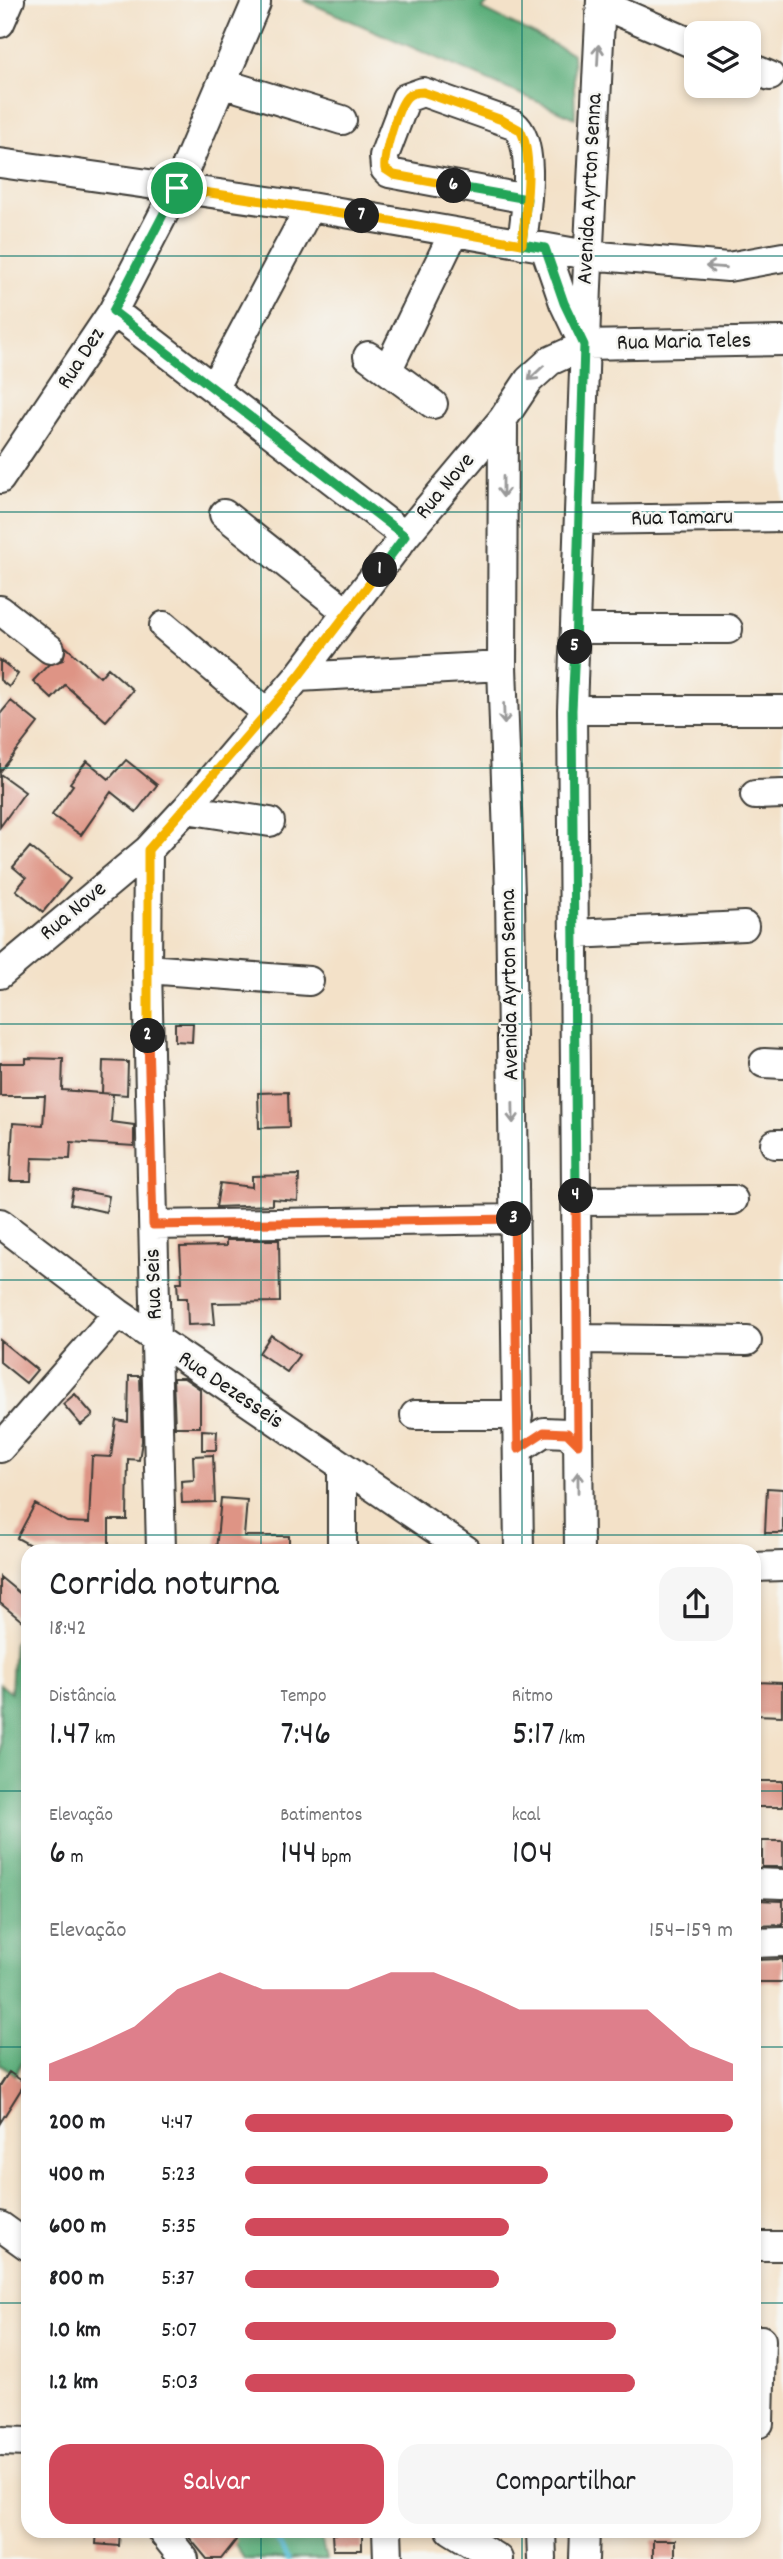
<!DOCTYPE html>
<html lang="pt">
<head>
<meta charset="utf-8">
<style>
  :root { --surface:#fff; --page:#f6f6f6; --text:#202124; --muted:#757577; --accent:#d1495b }
  body { margin:0; font-family:Dekko,sans-serif; background:var(--page); color:var(--text); height:100vh; display:flex; flex-direction:column; font-size:26px; white-space:nowrap }
  * { box-sizing:border-box; margin:0 }
  p { font-size:23px; color:var(--muted) }
  .icon { flex:none; width:38px; height:38px; fill:none; stroke:currentColor; stroke-width:2; stroke-linecap:round; stroke-linejoin:round }
  .map { position:relative; flex:1; overflow:hidden }
  .side { position:absolute; left:21px; top:1544px; width:740px; height:994px; display:flex; flex-direction:column; background:var(--surface); border-radius:21px; box-shadow:0 4px 10px #0003 }
  .side>* { flex:none }
  .buttons { position:absolute; left:684px; top:21px; display:grid; gap:14px }
  .buttons a { display:grid; place-items:center; width:77px; height:77px; border-radius:14px; background:var(--surface); box-shadow:0 4px 10px #0003; font-size:35px }
  .pin { position:absolute; display:grid; place-items:center; width:60px; height:60px; color:#fff; margin:-30px; border:4px solid #fff; border-radius:50%; box-shadow:0 2px 7px #0007 }
  .km { position:absolute; width:35px; height:35px; margin:-18px; border-radius:50%; background:#222; color:#fff; font-size:19px; line-height:35px; text-align:center }
  .round { display:grid; place-items:center; flex:none; width:74px; height:74px; border-radius:21px; background:var(--page) }
  .overview { display:flex; align-items:center; justify-content:space-between; height:119px; padding:0 28px }
  h1 { font-size:38px; font-weight:600; line-height:52px }
  .metrics { display:grid; grid-template-columns:repeat(3,1fr); gap:10px; height:119px; padding:7px 28px }
  .metrics div { display:grid; align-content:center }
  .metrics b { font-size:35px; font-weight:600 }
  .metrics small { font-size:19px; font-weight:400 }
  .metrics p { font-size:19px }
  .chart { height:196px; padding:14px 28px }
  .chart p { display:flex; justify-content:space-between }
  .chart svg { width:100%; height:126px; margin-top:7px; fill:var(--accent); opacity:.7 }
  .action { display:flex; gap:14px; margin-top:auto; padding:14px 28px }
  .action a { flex:1; height:80px; border-radius:21px; background:var(--accent); color:#fff; font-size:28px; font-weight:600; line-height:80px; text-align:center }
  .action a+a { background:var(--page); color:var(--text) }
  ul { padding:0 28px; list-style:none; font-size:23px }
  li { display:grid; grid-template-columns:112px 84px 1fr; align-items:center; height:52px }
  li i { height:18px; border-radius:9px; background:var(--accent) }
  .map>svg:first-child { display:block }
  .forest { fill:#5daf7b; stroke:#3c664c; stroke-width:2 }
  .lines { fill:none; stroke-linecap:round; stroke-linejoin:round }
  .stream { stroke:#55bbd2; stroke-width:5 }
  .building { fill:#de9485 }
  .minor-casing { stroke:#3c3a36; stroke-width:32 }
  .minor { stroke:#fff; stroke-width:28 }
  .oneway { stroke:#999 }
  .split-1-casing { stroke:#fff; stroke-width:14 }
  .split-2-casing { stroke:#fff; stroke-width:14 }
  .split-3-casing { stroke:#fff; stroke-width:14 }
  .split-4-casing { stroke:#fff; stroke-width:14 }
  .split-5-casing { stroke:#fff; stroke-width:14 }
  .split-6-casing { stroke:#fff; stroke-width:14 }
  .split-7-casing { stroke:#fff; stroke-width:14 }
  .split-8-casing { stroke:#fff; stroke-width:14 }
  .split-1 { stroke:#22a559; stroke-width:9 }
  .split-2 { stroke:#f5b400; stroke-width:9 }
  .split-3 { stroke:#f0652b; stroke-width:9 }
  .split-4 { stroke:#f0652b; stroke-width:9 }
  .split-5 { stroke:#22a559; stroke-width:9 }
  .split-6 { stroke:#22a559; stroke-width:9 }
  .split-7 { stroke:#f5b400; stroke-width:9 }
  .split-8 { stroke:#f5b400; stroke-width:9 }
  .grid { fill:none; stroke:#0f766e; stroke-width:2; stroke-opacity:0.55 }
  .labels { text-anchor:middle; dominant-baseline:central; stroke-width:5; stroke-linejoin:round; paint-order:stroke }
  .street-label { font-size:23px; fill:#1c1c1c; stroke:#f6f6f2 }
</style>
</head>
<body>
<div class="map">
<svg width="783" height="2559" viewBox="0 0 783 2559">
  <rect width="100%" height="100%" fill="#f6f6f2"/>
  <filter id="ink" filterUnits="userSpaceOnUse"><feTurbulence type="fractalNoise" baseFrequency=".0143" numOctaves="2"/><feDisplacementMap in="SourceGraphic" scale="14" xChannelSelector="R" yChannelSelector="G"/><feConvolveMatrix kernelMatrix="1 2 1 2 8 2 1 2 1" color-interpolation-filters="sRGB"/></filter>
  <filter id="wash" filterUnits="userSpaceOnUse"><feTurbulence type="fractalNoise" baseFrequency=".00686" numOctaves="4" result="noise"/><feDisplacementMap in="SourceGraphic" scale="28" xChannelSelector="R" yChannelSelector="G"/><feGaussianBlur stdDeviation="1.57" result="paint"/><feColorMatrix in="noise" values="0 0 0 0 0 0 0 0 0 0 0 0 0 0 0 0 0 1.4 0 .05"/><feComposite in="paint" operator="in"/></filter>
  <g filter="url(#wash)">
    <rect width="100%" height="100%" fill="#f3e1c8"/>
    <path class="forest" d="M303 0H491L482 9 573 54 575 118Z
      M28 1633V2051L15 2075 0 2064V1684L11 1693 14 1641Z
      M227 2531H313L322 2542 326 2559H244Z"/>
    <g class="lines">
      <path class="stream" d="M272 2530 287 2559"/>
    </g>
    <g id="blocks">
      <path class="building" d="M66 647 100 677 108 668 133 690 106 721 65 685 52 699 33 681 48 665 63 660Z
        M0 660 18 674 9 687 0 680Z
        M11 701 38 723 0 772V714Z
        M126 760 157 785 136 812 111 792 81 835 52 815 73 785 70 783 87 761 109 779Z
        M0 774 25 792 0 827Z
        M30 847 70 879 43 912 16 890 26 878 13 867Z
        M175 1023H193L192 1042 175 1041Z
        M26 1058 63 1059 62 1090 113 1094 111 1122 134 1125V1146L71 1142 70 1159 32 1158 31 1181H10L13 1123 43 1125 45 1096H0V1063H26Z
        M103 1061 128 1062 127 1095 102 1093Z
        M288 1092 289 1127 259 1128 258 1093Z
        M299 1175 298 1201 272 1199V1205L216 1207 220 1183 252 1187V1176Z
        M73 1189 109 1196 106 1212 70 1204Z
        M226 1240H279L280 1302 213 1303 215 1324 188 1325 187 1298H178L177 1282H182L180 1247 226 1246Z
        M271 1335 299 1355 287 1372 259 1353Z
        M0 1340 37 1370 26 1383 0 1362Z
        M129 1376H140L142 1441 139 1460 128 1459 127 1520H109V1550H39L17 1538 35 1504 67 1522 89 1523 92 1456 111 1457 116 1420 128 1422Z
        M173 1378H184L200 1389V1427H175Z
        M75 1394 93 1415 81 1425 63 1404Z
        M202 1430 217 1431 216 1450H202Z
        M213 1455 215 1502 182 1503 181 1481 194 1480 193 1456Z
        M767 1488 783 1489V1533H765Z
        M221 1498 247 1500 244 1536H289V1550H216Z
        M0 1577 28 1600V1626L0 1603Z
        M755 1682 782 1683V1716L755 1715Z
        M756 1781H783V1807H756Z
        M762 1841H783V1867H762Z
        M754 1900 783 1901V1925L754 1926Z
        M783 1959V1982H754V1960Z
        M9 2072 25 2083 0 2123V2086Z
        M97 2530H120L119 2546 96 2544Z
        M183 2530H225L236 2540 221 2559H207Z
        M332 2534H362V2550H333Z
        M653 2540H675V2559H653Z"/>
    </g>
  </g>
  <g filter="url(#ink)">
    <use href="#blocks" fill-opacity="0" stroke="#3c3a36" stroke-width="2"/>
    <g class="lines">
      <g class="minor-casing">
        <path id="minor" d="M601 4 696 45
          M0 23 10 0
          M749 67 770 76
          M222 83 342 120
          M0 163 310 207 588 255 728 267 783 257
          M522 244C525 214 538 143 513 124L423 92 406 98 384 156 385 169 389 173 527 199
          M545 248 564 303 583 343
          M113 311 405 536
          M368 356 433 404
          M388 369 454 232
          M214 387 310 207
          M503 419 502 666 510 894 519 1550
          M0 479 113 311 177 188 256 3
          M224 514 347 612
          M580 520 783 517
          M0 610 50 649
          M164 626 267 713
          M576 629H728
          M298 677 502 666
          M572 710H783
          M755 795 783 794
          M186 809 270 822
          M148 850 147 969 161 1550
          M573 934 744 926
          M147 969 309 981
          M0 974 148 850 186 809 298 677 405 536 503 419 529 380 550 361 585 345 783 341
          M764 1063 783 1064
          M775 1144H783
          M576 1201 733 1200
          M0 1223 118 1313 466 1550
          M154 1225 515 1219
          M579 1339 747 1341
          M415 1415H518
          M0 1448 118 1313
          M518 1449 544 1432 567 1433 578 1444
          M342 1467V1550
          M579 1550 572 710 587 286 601 0
          M754 1567 783 1566
          M754 1883 783 1884
          M754 1943 783 1942
          M0 2226 28 2246
          M754 2246H783
          M759 2423 761 2340
          M0 2441 28 2442
          M161 2530 184 2559
          M387 2530 388 2559
          M451 2530 498 2559
          M541 2530 542 2559
          M584 2559 585 2530"/>
      </g>
      <use href="#minor" class="minor"/>
    </g>
    <defs><path id="oneway-shaft" d="M-6 0H5M1.5-3L5.5 0L1.5 3" fill="none" stroke-width="1.6" stroke-linecap="round" stroke-linejoin="round" transform="scale(1.75)"/></defs>
    <g class="oneway">
      <use href="#oneway-shaft" transform="translate(598 55) rotate(-87)"/>
      <use href="#oneway-shaft" transform="translate(716 267) rotate(-176)"/>
      <use href="#oneway-shaft" transform="translate(536 373) rotate(136)"/>
      <use href="#oneway-shaft" transform="translate(503 487) rotate(90)"/>
      <use href="#oneway-shaft" transform="translate(504 714) rotate(88)"/>
      <use href="#oneway-shaft" transform="translate(513 1113) rotate(89)"/>
      <use href="#oneway-shaft" transform="translate(578 1482) rotate(-90)"/>
    </g>
  </g>
  <g class="lines" filter="url(#ink)">
    <g class="split-1-casing">
      <path id="split-1" d="M177 188 113 311 405 536 380 570"/>
    </g>
    <g class="split-2-casing">
      <path id="split-2" d="M148 1036V850L298 677 380 570"/>
    </g>
    <g class="split-3-casing">
      <path id="split-3" d="M148 1036 153 1225 514 1219"/>
    </g>
    <g class="split-4-casing">
      <path id="split-4" d="M514 1219 518 1449 544 1432 567 1433 578 1444 576 1196"/>
    </g>
    <g class="split-5-casing">
      <path id="split-5" d="M575 647 572 710 576 1196"/>
    </g>
    <g class="split-6-casing">
      <path id="split-6" d="M454 186 527 199 522 244 545 248 564 303 584 345 575 647"/>
    </g>
    <g class="split-7-casing">
      <path id="split-7" d="M362 216 522 244C525 214 535 156 520 130L502 120 423 92C417 92 411 93 407 97 397 108 383 156 385 169L394 175 454 186"/>
    </g>
    <g class="split-8-casing">
      <path id="split-8" d="M177 188 362 216"/>
    </g>
    <use href="#split-1" class="split-1"/>
    <use href="#split-2" class="split-2"/>
    <use href="#split-3" class="split-3"/>
    <use href="#split-4" class="split-4"/>
    <use href="#split-5" class="split-5"/>
    <use href="#split-6" class="split-6"/>
    <use href="#split-7" class="split-7"/>
    <use href="#split-8" class="split-8"/>
  </g>
  <path class="grid" d="M261 0V1550M522 0V1550M0 256H783M0 512H783M0 768H783M0 1024H783M0 1280H783M0 1535H783M0 1791H28M754 1791H783M0 2047H28M754 2047H783M0 2303H28M754 2303H783M261 2530V2559M522 2530V2559"/>
  <g class="labels">
    <g class="street-label">
      <text transform="translate(591 189) rotate(-87)">Avenida Ayrton Senna</text>
      <text transform="translate(684 343) rotate(-1)">Rua Maria Teles</text>
      <text transform="translate(82 359) rotate(-57)">Rua Dez</text>
      <text transform="translate(446 487) rotate(-50)">Rua Nove</text>
      <text transform="translate(682 519) rotate(-1)">Rua Tamaru</text>
      <text transform="translate(74 912) rotate(-40)">Rua Nove</text>
      <text transform="translate(511 985) rotate(-91)">Avenida Ayrton Senna</text>
      <text transform="translate(155 1284) rotate(-92)">Rua Seis</text>
      <text transform="translate(230 1391) rotate(34)">Rua Dezesseis</text>
    </g>
  </g>
</svg>
<div class="buttons">
<a><svg class="icon" aria-label="layers" viewBox="0 0 24 24"><path d="M12 4l9 5-9 5-9-5zM3 14l9 5 9-5"/></svg></a>
</div>
<div class="pin" style="left:177px;top:188px;background:#1e9e55"><svg class="icon" aria-label="arrive" viewBox="0 0 24 24"><path d="M6 21V4h12l-3 4 3 4H6"/></svg></div>
<b class="km" style="left:380px;top:570px">1</b>
<b class="km" style="left:148px;top:1036px">2</b>
<b class="km" style="left:514px;top:1219px">3</b>
<b class="km" style="left:576px;top:1196px">4</b>
<b class="km" style="left:575px;top:647px">5</b>
<b class="km" style="left:454px;top:186px">6</b>
<b class="km" style="left:362px;top:216px">7</b>
<section class="side">
<div class="overview"><div><h1>Corrida noturna</h1><p>18:42</p></div><a class="round"><svg class="icon" aria-label="share" viewBox="0 0 24 24"><path d="M12 15V3M7 8l5-5 5 5M5 13v7h14v-7"/></svg></a></div>
<div class="metrics">
<div><p>Distância</p><b>1.47<small> km</small></b></div>
<div><p>Tempo</p><b>7:46</b></div>
<div><p>Ritmo</p><b>5:17<small> /km</small></b></div>
</div>
<div class="metrics">
<div><p>Elevação</p><b>6<small> m</small></b></div>
<div><p>Batimentos</p><b>144<small> bpm</small></b></div>
<div><p>kcal</p><b>104</b></div>
</div>
<div class="chart"><p><span>Elevação</span>154–159 m</p>
<svg viewBox="0 0 160 44" preserveAspectRatio="none"><path d="M0 44V38L10 32L20 25L30 12L40 6L50 12L60 12L70 12L80 6L90 6L100 12L110 19L120 19L130 19L140 19L150 32L160 38V44z"/></svg>
</div>
<ul>
<li><b>200 m</b>4:47<i style="width:100%"></i></li>
<li><b>400 m</b>5:23<i style="width:62%"></i></li>
<li><b>600 m</b>5:35<i style="width:54%"></i></li>
<li><b>800 m</b>5:37<i style="width:52%"></i></li>
<li><b>1.0 km</b>5:07<i style="width:76%"></i></li>
<li><b>1.2 km</b>5:03<i style="width:80%"></i></li>
</ul>
<div class="action"><a>Salvar</a><a>Compartilhar</a></div>
</section>
</div>
</body>
</html>
